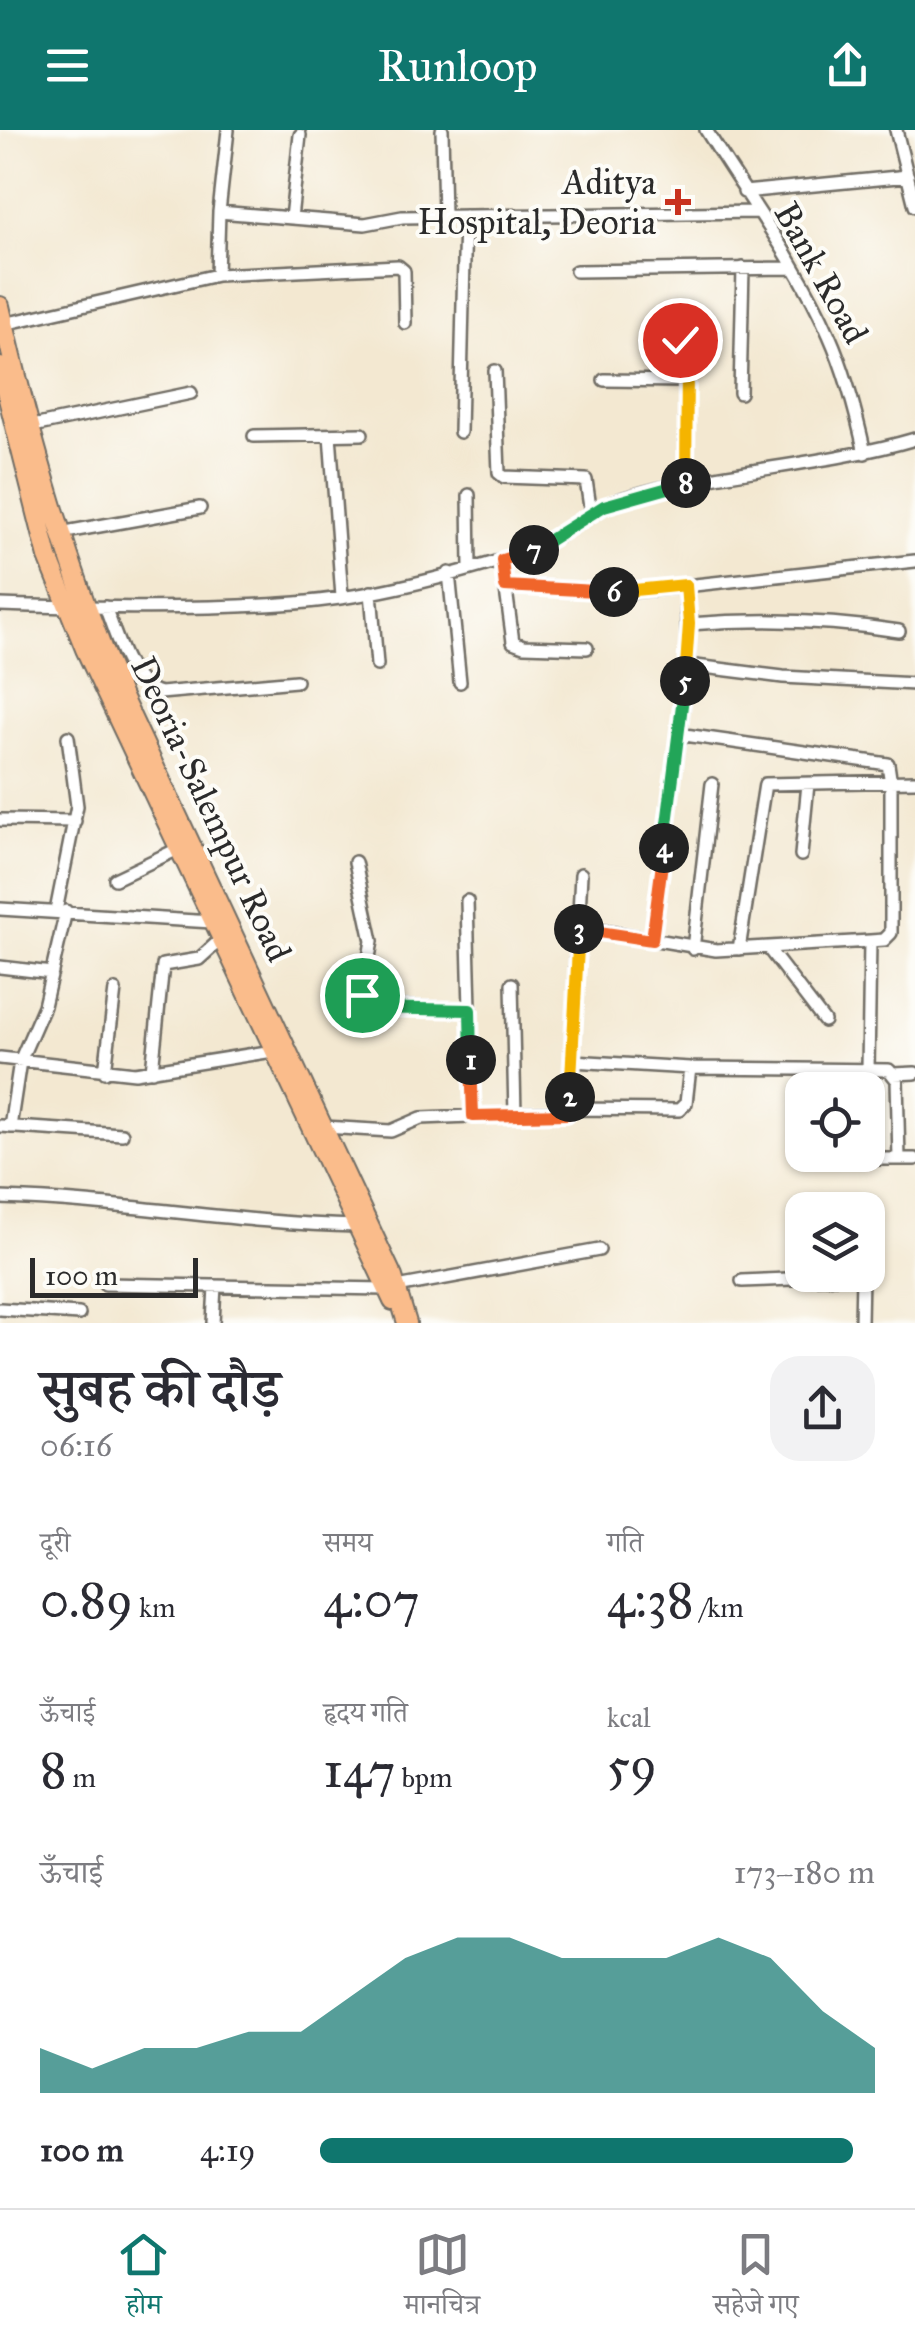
<!DOCTYPE html>
<html lang="hi">
<head>
<meta charset="utf-8">
<style>
  :root { --surface:#fff; --page:#f2f2f3; --text:#2b2b33; --muted:#7c7c81; --line:#e1e1e2; --accent:#0f766e }
  body { margin:0; font-family:"IM FELL Great Primer","Noto Serif Devanagari",serif; background:var(--page); color:var(--text); height:100vh; display:flex; flex-direction:column; font-size:38px; white-space:nowrap }
  * { box-sizing:border-box; margin:0 }
  p { font-size:32px; color:var(--muted) }
  .icon { flex:none; width:55px; height:55px; fill:none; stroke:currentColor; stroke-width:2; stroke-linecap:round; stroke-linejoin:round }
  .map { position:relative; height:1193px; overflow:hidden }
  .details { display:flex; flex-direction:column; background:var(--surface); flex:1 }
  .details>* { flex:none }
  .fabs { position:absolute; left:785px; top:942px; display:grid; gap:20px }
  .fabs a { display:grid; place-items:center; width:100px; height:100px; border-radius:20px; background:var(--surface); box-shadow:0 2px 8px #0004; font-size:50px }
  .scale { position:absolute; left:30px; bottom:25px; width:168px; box-sizing:border-box; padding-left:10px; border:5px solid #2b2b2b; border-top:0; font-size:28px; line-height:35px; white-space:nowrap; color:#2b2b2b; -webkit-text-stroke:8px #fdfcf7; paint-order:stroke }
  .pin { position:absolute; display:grid; place-items:center; width:85px; height:85px; color:#fff; margin:-42px; border:5px solid #fff; border-radius:50%; box-shadow:0 2px 10px #0007 }
  .km { position:absolute; width:50px; height:50px; margin:-25px; border-radius:50%; background:#222; color:#fff; font-size:28px; line-height:50px; text-align:center }
  .round { display:grid; place-items:center; flex:none; width:105px; height:105px; border-radius:30px; background:var(--page) }
  .headline { display:flex; align-items:center; justify-content:space-between; height:170px; padding:0 40px }
  h1 { font-size:55px; font-weight:600; line-height:75px }
  .metrics { display:grid; grid-template-columns:repeat(3,1fr); gap:15px; height:170px; padding:10px 40px }
  .metrics div { display:grid; align-content:center }
  .metrics b { font-size:50px; font-weight:600 }
  .metrics small { font-size:28px; font-weight:400 }
  .metrics p { font-size:28px }
  .chart { height:280px; padding:20px 40px }
  .chart p { display:flex; justify-content:space-between }
  .chart svg { width:100%; height:180px; margin-top:10px; fill:var(--accent); opacity:.7 }
  ul { padding:0 40px; list-style:none; font-size:32px }
  li { display:grid; grid-template-columns:160px 120px 1fr; align-items:center; height:75px }
  li i { height:25px; border-radius:12px; background:var(--accent) }
  header { display:flex; justify-content:space-between; align-items:center; height:130px; padding:0 40px; background:var(--accent); color:#fff; font-size:45px; font-weight:600 }
  .tab-bar { display:flex; justify-content:space-around; align-items:center; height:140px; border-top:2px solid var(--line); background:var(--surface); font-size:28px; color:var(--muted) }
  .tab-bar a { display:grid; justify-items:center; gap:5px }
  .tab-bar .active { color:var(--accent) }
  .map>svg:first-child { display:block }
  .lines { fill:none; stroke-linecap:round; stroke-linejoin:round }
  .minor-casing { stroke:#716d65; stroke-width:16 }
  .highway-casing { stroke:#716d65; stroke-width:22 }
  .minor { stroke:#fff; stroke-width:11 }
  .highway { stroke:#fabc8b; stroke-width:18 }
  .split-1-casing { stroke:#fff; stroke-width:20 }
  .split-2-casing { stroke:#fff; stroke-width:20 }
  .split-3-casing { stroke:#fff; stroke-width:20 }
  .split-4-casing { stroke:#fff; stroke-width:20 }
  .split-5-casing { stroke:#fff; stroke-width:20 }
  .split-6-casing { stroke:#fff; stroke-width:20 }
  .split-7-casing { stroke:#fff; stroke-width:20 }
  .split-8-casing { stroke:#fff; stroke-width:20 }
  .split-9-casing { stroke:#fff; stroke-width:20 }
  .split-1 { stroke:#22a559; stroke-width:12 }
  .split-2 { stroke:#f0652b; stroke-width:12 }
  .split-3 { stroke:#f5b400; stroke-width:12 }
  .split-4 { stroke:#f0652b; stroke-width:12 }
  .split-5 { stroke:#22a559; stroke-width:12 }
  .split-6 { stroke:#f5b400; stroke-width:12 }
  .split-7 { stroke:#f0652b; stroke-width:12 }
  .split-8 { stroke:#22a559; stroke-width:12 }
  .split-9 { stroke:#f5b400; stroke-width:12 }
  .poi-dot { fill:#c8321e; stroke:#fdfcf7; stroke-width:4 }
  .labels { text-anchor:middle; dominant-baseline:central; stroke-width:8; stroke-linejoin:round; paint-order:stroke }
  .poi-label { font-size:35px; fill:#2b2b2b; stroke:#fdfcf7; text-anchor:end }
  .street-label { font-size:35px; fill:#2b2b2b; stroke:#fdfcf7 }
</style>
</head>
<body>
<header><svg class="icon" aria-label="menu" viewBox="0 0 24 24"><path d="M4 6h16M4 12h16M4 18h16"/></svg>Runloop<svg class="icon" aria-label="share" viewBox="0 0 24 24"><path d="M12 15V3M7 8l5-5 5 5M5 13v7h14v-7"/></svg></header>
<div class="map">
<svg width="915" height="1193" viewBox="0 0 915 1193">
  <rect width="100%" height="100%" fill="#fdfcf7"/>
  <filter id="ink" filterUnits="userSpaceOnUse"><feTurbulence type="fractalNoise" baseFrequency=".01" numOctaves="2"/><feDisplacementMap in="SourceGraphic" scale="20" xChannelSelector="R" yChannelSelector="G"/><feConvolveMatrix kernelMatrix="1 2 1 2 8 2 1 2 1" color-interpolation-filters="sRGB"/></filter>
  <filter id="wash" filterUnits="userSpaceOnUse"><feTurbulence type="fractalNoise" baseFrequency=".0048" numOctaves="4" result="noise"/><feDisplacementMap in="SourceGraphic" scale="40" xChannelSelector="R" yChannelSelector="G"/><feGaussianBlur stdDeviation="2.25" result="paint"/><feColorMatrix in="noise" values="0 0 0 0 0 0 0 0 0 0 0 0 0 0 0 0 0 1.4 0 .05"/><feComposite in="paint" operator="in"/></filter>
  <g filter="url(#wash)">
    <rect width="100%" height="100%" fill="#f3e8d1"/>
  </g>
  <g filter="url(#ink)">
    <g class="lines">
      <g class="minor-casing">
        <path id="minor" d="M442 0 444 86
          M706 0C747 67 798 133 829 205 846 243 856 282 865 323
          M896 0 915 76
          M744 62 908 46
          M219 82 365 94 402 87 757 82
          M291 88 300 5
          M576 141 792 138
          M217 145 219 82 228 0
          M663 186 680 210 686 229V354
          M4 194 217 145 398 136 404 141 405 193
          M495 241 499 343 504 347 586 350 591 384
          M604 250 687 251
          M740 263 743 138
          M28 297 191 263
          M460 302 465 86
          M330 305 342 467
          M254 306 362 304
          M469 365 470 438
          M60 403 200 378
          M502 430 513 512 524 516 587 518
          M449 443 460 552
          M505 456 630 462 915 431
          M371 462 377 535
          M0 475C97 478 199 480 296 473 366 468 451 446 519 425 557 413 586 380 625 368 720 339 820 337 915 309
          M105 477C117 506 127 553 160 563L296 551
          M689 494C760 488 828 490 899 501
          M688 535 783 547 915 554
          M0 690 75 691
          M801 725 808 654
          M355 732 372 811 362 865 363 876 470 880
          M115 749 178 719
          M467 771 473 986
          M0 779 212 792
          M56 781 77 676 68 607
          M579 797 716 820 870 811 884 810 891 803V654L888 634 678 604
          M652 810 688 535 686 455
          M768 818 824 891
          M693 819 712 654
          M739 819 765 654 915 651
          M0 837 52 843
          M512 854 515 985
          M0 928 135 943 273 921
          M572 931 690 938 889 940 897 950 899 1029
          M868 940 870 811
          M152 941 163 835 199 829 220 810
          M105 942 115 860
          M894 944 915 943
          M570 979 679 980 686 973 690 938
          M0 996 122 1004
          M10 997 20 931 44 876 66 781
          M324 997 391 1001 421 988 569 982 581 744
          M854 1029H915
          M0 1068C119 1071 236 1093 356 1096
          M742 1151 862 1146
          M105 1154 386 1159 599 1120
          M0 1179 79 1184
          M213 1193 215 1156
          M861 1193 862 1145"/>
      </g>
      <g class="highway-casing">
        <path id="highway" d="M0 176C31 311 68 440 122 567L393 1147 407 1193
          M0 237 48 427 85 519 393 1171"/>
      </g>
      <use href="#minor" class="minor"/>
      <use href="#highway" class="highway"/>
    </g>
  </g>
  <g class="lines" filter="url(#ink)">
    <g class="split-1-casing">
      <path id="split-1" d="M362 865 363 876 367 878 470 880 471 930"/>
    </g>
    <g class="split-2-casing">
      <path id="split-2" d="M471 930 473 986 567 984 570 967"/>
    </g>
    <g class="split-3-casing">
      <path id="split-3" d="M570 967 579 799"/>
    </g>
    <g class="split-4-casing">
      <path id="split-4" d="M579 799 652 810 664 718"/>
    </g>
    <g class="split-5-casing">
      <path id="split-5" d="M664 718 685 551"/>
    </g>
    <g class="split-6-casing">
      <path id="split-6" d="M614 462 686 455 689 494 685 551"/>
    </g>
    <g class="split-7-casing">
      <path id="split-7" d="M534 420 502 430 505 456 614 462"/>
    </g>
    <g class="split-8-casing">
      <path id="split-8" d="M534 420 604 376 686 353"/>
    </g>
    <g class="split-9-casing">
      <path id="split-9" d="M680 210 687 239 686 353"/>
    </g>
    <use href="#split-1" class="split-1"/>
    <use href="#split-2" class="split-2"/>
    <use href="#split-3" class="split-3"/>
    <use href="#split-4" class="split-4"/>
    <use href="#split-5" class="split-5"/>
    <use href="#split-6" class="split-6"/>
    <use href="#split-7" class="split-7"/>
    <use href="#split-8" class="split-8"/>
    <use href="#split-9" class="split-9"/>
  </g>
  <path class="poi-dot" d="M673 57h10v10h10v10h-10v10h-10v-10h-10v-10h10z"/>
  <g class="labels">
    <g class="poi-label">
      <text x="656" y="52">Aditya<tspan x="656" dy="40">Hospital, Deoria</tspan></text>
    </g>
    <g class="street-label">
      <text transform="translate(821 143) rotate(61)">Bank Road</text>
      <text transform="translate(211 679) rotate(65)">Deoria-Salempur Road</text>
    </g>
  </g>
</svg>
<div class="fabs">
<a><svg class="icon" aria-label="locate" viewBox="0 0 24 24"><circle cx="12" cy="12" r="6"/><path d="M12 2v4M12 18v4M2 12h4M18 12h4"/></svg></a>
<a><svg class="icon" aria-label="layers" viewBox="0 0 24 24"><path d="M12 4l9 5-9 5-9-5zM3 14l9 5 9-5"/></svg></a>
</div>
<div class="scale">100 m</div>
<div class="pin" style="left:362px;top:865px;background:#1e9e55"><svg class="icon" aria-label="arrive" viewBox="0 0 24 24"><path d="M6 21V4h12l-3 4 3 4H6"/></svg></div>
<div class="pin" style="left:680px;top:210px;background:#d93025"><svg class="icon" aria-label="check" viewBox="0 0 24 24"><path d="M5 12l5 5 9-10"/></svg></div>
<b class="km" style="left:471px;top:930px">1</b>
<b class="km" style="left:570px;top:967px">2</b>
<b class="km" style="left:579px;top:799px">3</b>
<b class="km" style="left:664px;top:718px">4</b>
<b class="km" style="left:685px;top:551px">5</b>
<b class="km" style="left:614px;top:462px">6</b>
<b class="km" style="left:534px;top:420px">7</b>
<b class="km" style="left:686px;top:353px">8</b>
</div>
<section class="details">
<div class="headline"><div><h1>सुबह की दौड़</h1><p>06:16</p></div><a class="round"><svg class="icon" aria-label="share" viewBox="0 0 24 24"><path d="M12 15V3M7 8l5-5 5 5M5 13v7h14v-7"/></svg></a></div>
<div class="metrics">
<div><p>दूरी</p><b>0.89<small> km</small></b></div>
<div><p>समय</p><b>4:07</b></div>
<div><p>गति</p><b>4:38<small> /km</small></b></div>
</div>
<div class="metrics">
<div><p>ऊँचाई</p><b>8<small> m</small></b></div>
<div><p>हृदय गति</p><b>147<small> bpm</small></b></div>
<div><p>kcal</p><b>59</b></div>
</div>
<div class="chart"><p><span>ऊँचाई</span>173–180 m</p>
<svg viewBox="0 0 160 44" preserveAspectRatio="none"><path d="M0 44V33L10 38L20 33L30 33L40 29L50 29L60 20L70 11L80 6L90 6L100 11L110 11L120 11L130 6L140 11L150 24L160 33V44z"/></svg>
</div>
<ul>
<li><b>100 m</b>4:19<i style="width:96%"></i></li>
</ul>
</section>
<nav class="tab-bar">
<a class="active"><svg class="icon" aria-label="home" viewBox="0 0 24 24"><path d="M3 11l9-7 9 7M6 9v11h12V9"/></svg>होम</a>
<a><svg class="icon" aria-label="map" viewBox="0 0 24 24"><path d="M3 6l6-2 6 2 6-2v14l-6 2-6-2-6 2zM9 4v14M15 6v14"/></svg>मानचित्र</a>
<a><svg class="icon" aria-label="saved" viewBox="0 0 24 24"><path d="M7 4h10v16l-5-4-5 4z"/></svg>सहेजे गए</a>
</nav>
</body>
</html>
